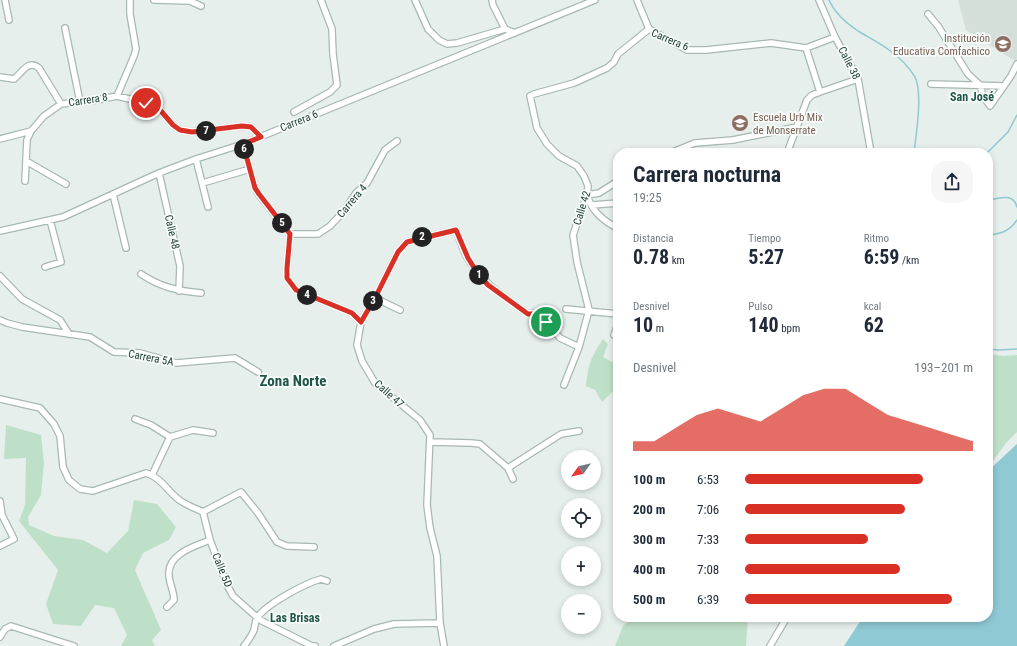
<!DOCTYPE html>
<html lang="es">
<head>
<meta charset="utf-8">
<style>
  :root { --surface:#fff; --page:#f6f6f7; --text:#1f2937; --muted:#747a83; --accent:#d93025 }
  body { margin:0; font-family:"Roboto Condensed",sans-serif; background:var(--page); color:var(--text); height:100vh; display:flex; flex-direction:column; font-size:15px; white-space:nowrap }
  * { box-sizing:border-box; margin:0 }
  p { font-size:13px; color:var(--muted) }
  .icon { flex:none; width:22px; height:22px; fill:none; stroke:currentColor; stroke-width:2; stroke-linecap:round; stroke-linejoin:round }
  .map { position:relative; flex:1; overflow:hidden }
  .details { position:absolute; left:613px; top:148px; width:380px; height:474px; display:flex; flex-direction:column; background:var(--surface); border-radius:16px; box-shadow:0 2px 6px #0003 }
  .details>* { flex:none }
  .needle { width:26px; rotate:236deg }
  .controls { position:absolute; left:561px; top:450px; display:grid; gap:8px }
  .controls a { display:grid; place-items:center; width:40px; height:40px; border-radius:50%; background:var(--surface); box-shadow:0 2px 6px #0003; font-size:20px }
  .pin { position:absolute; display:grid; place-items:center; width:34px; height:34px; color:#fff; margin:-17px; border:2px solid #fff; border-radius:50%; box-shadow:0 1px 4px #0007 }
  .km { position:absolute; width:20px; height:20px; margin:-10px; border-radius:50%; background:#222; color:#fff; font-size:11px; line-height:20px; text-align:center }
  .round { display:grid; place-items:center; flex:none; width:42px; height:42px; border-radius:16px; background:var(--page) }
  .overview { display:flex; align-items:center; justify-content:space-between; height:68px; padding:0 20px }
  h1 { font-size:22px; font-weight:700; line-height:30px }
  .metrics { display:grid; grid-template-columns:repeat(3,1fr); gap:6px; height:68px; padding:4px 20px }
  .metrics div { display:grid; align-content:center }
  .metrics b { font-size:20px; font-weight:700 }
  .metrics small { font-size:11px; font-weight:400 }
  .metrics p { font-size:11px }
  .chart { height:112px; padding:8px 20px }
  .chart p { display:flex; justify-content:space-between }
  .chart svg { width:100%; height:72px; margin-top:4px; fill:var(--accent); opacity:.7 }
  ul { padding:0 20px; list-style:none; font-size:13px }
  li { display:grid; grid-template-columns:64px 48px 1fr; align-items:center; height:30px }
  li i { height:10px; border-radius:5px; background:var(--accent) }
  .map>svg:first-child { display:block }
  .built { fill:#d4dfda }
  .green { fill:#bfe0c8 }
  .water { fill:#8ec9d4 }
  .lines { fill:none; stroke-linecap:round; stroke-linejoin:round }
  .stream { stroke:#8ec9d4; stroke-width:1.5 }
  .street-casing { stroke:#a8b8b2; stroke-width:8 }
  .street { stroke:#fff; stroke-width:5.5 }
  .route-casing { stroke:#fff; stroke-width:8 }
  .route { stroke:#d93025; stroke-width:5 }
  .labels { text-anchor:middle; dominant-baseline:central; stroke-width:3.5; stroke-linejoin:round; paint-order:stroke }
  .education-label { font-size:11px; fill:#785e54; stroke:#f7fbf9; text-anchor:end }
  .street-label { font-size:11px; fill:#24423a; stroke:#f7fbf9 }
  .neighbourhood-label { font-size:12px; font-weight:bold; fill:#1f5548; stroke:#f7fbf9 }
  .district-label { font-size:15px; font-weight:bold; fill:#1f5548; stroke:#f7fbf9 }
</style>
</head>
<body>
<div class="map">
<svg width="1017" height="646" viewBox="0 0 1017 646">
  <rect width="100%" height="100%" fill="#e6efeb"/>
  <path class="built" d="M958 0H1017V58L1015 61 966 30Z"/>
  <path class="green" d="M603 339 608 344 603 357 614 363 618 360V386L602 402 595 390 586 386C588 365 591 357 603 339Z
    M988 354 1004 356 1017 355V432L1006 443 993 461 988 465Z
    M6 425 41 435 44 463 41 495 28 517 29 525 54 536 83 540 107 553 128 531 134 500 157 504 176 527 169 540 143 553 135 570 161 630 152 640 155 646H121L127 635 114 608 95 605 81 626 53 624 46 604 58 570 19 521 25 505 26 458 4 459Z
    M633 617H748L746 646H615L623 626Z"/>
  <path class="water" d="M1017 444V646H844L863 617H988V471Z"/>
  <g class="lines">
    <path class="stream" d="M829 0C835 14 846 23 858 31 868 37 880 43 889 50 899 57 909 67 915 77 923 93 916 135 914 153
      M987 153 1008 132 1017 115
      M988 200C999 199 1013 192 1017 207
      M988 235C1001 234 1010 231 1017 220
      M988 349 999 350 1017 349"/>
    <g class="street-casing">
      <path id="street" d="M5 0 9 20
        M154 0 190 1 201 6
        M415 0 428 29 439 40 447 44 457 43 505 29
        M492 0 493 5 505 29 515 33
        M637 0 649 29
        M819 0 835 37 858 79 871 153
        M928 14 938 26 968 74 980 85 983 96 990 106 1011 76 1017 64
        M65 28 80 102
        M806 48 820 92 858 79
        M0 77 14 79C22 73 28 59 39 68L61 104
        M931 84 1004 86
        M117 96 134 56 136 49 130 14V0
        M294 112 330 92 337 85 333 54 332 29 321 0
        M0 139 31 131
        M243 144 255 188 259 195 290 234 287 268V278L296 290 352 313 361 322 357 345 362 361 375 383 420 420 430 435 427 505 430 528 437 556 440 623 444 646
        M670 153 695 143 733 140 797 127
        M787 153 807 100 812 95 820 92
        M196 159 208 207
        M26 161 66 184
        M159 173 180 266 179 291
        M25 181 27 140 31 131 44 116 61 104 97 100 117 96 146 103 156 107 161 111 173 125 180 130 192 132 242 126 251 127 261 137
        M618 181 599 193 587 195C591 210 604 222 618 228
        M206 182 250 169
        M113 194 126 248
        M592 205 618 203
        M0 231 63 217 159 173 196 159 243 144 595 0
        M290 234H318L330 226 344 211 356 193 367 183 385 150 397 141
        M45 267 61 262 50 220
        M141 274C160 287 178 291 201 293
        M0 276 22 299 60 320 69 334
        M375 298 400 310
        M566 309 618 314
        M0 320 7 323 22 327 90 337 114 352 140 353 176 363 235 358 258 372
        M361 322 375 298 398 252 407 242 456 230C460 240 463 250 468 259 483 284 506 298 528 314L539 313 560 338 579 347
        M614 335 618 324
        M564 385 579 347 589 310 577 262 573 235 587 195 588 186 584 176 577 166 559 156 547 144 537 128 530 96 534 94 574 83 607 68 614 62 618 54 649 29 687 50H706L771 43 806 48 835 37
        M0 399 40 408 54 424 60 436 63 467 69 480 80 489 93 491 146 473C160 477 167 490 178 499 185 505 195 508 203 512
        M135 419 151 425 170 437
        M170 437 193 430 213 433
        M431 442 471 443 480 444 508 468 513 479
        M508 468 561 434 579 431
        M152 475 170 437
        M0 501 2 515 14 539 0 546
        M203 512 210 540 227 585 233 596 260 620 312 646H315
        M203 512 241 492 258 513 277 542 287 546 314 547
        M167 607 174 600C174 591 169 583 169 575 167 554 195 546 210 540
        M0 637 5 629 11 626 74 646
        M244 646C248 641 252 635 254 630 255 626 255 621 257 618 266 604 306 583 321 579L327 581
        M334 646 374 629 394 624 440 623
        M770 646 787 617"/>
    </g>
    <use href="#street" class="street"/>
  </g>
  <g class="lines">
    <g class="route-casing">
      <path id="route" d="M146 103 161 111 173 125 180 130 192 132 242 126 251 127 261 137 243 144 255 188 259 194 290 234 287 268V278L296 290 352 313 361 322 375 298 398 252 407 242 456 230 468 258 478 274 488 285 528 314H539L546 322"/>
    </g>
    <use href="#route" class="route"/>
  </g>
  <defs>
    <g id="school-disc" transform="scale(0.9)"><circle r="9.5" fill="#8d6e63" stroke="#f7fbf9"/><path d="M0-5L7-2L0 1L-7-2ZM-4 1L0 2.5L4 1V4Q0 6-4 4Z" fill="#fff"/></g>
  </defs>
  <g fill-rule="evenodd">
    <use href="#school-disc" x="1003" y="44"/>
    <use href="#school-disc" x="740" y="123"/>
  </g>
  <g class="labels">
    <g class="education-label">
      <text x="990" y="38">Institución<tspan x="990" dy="13">Educativa Comfachico</tspan></text>
      <text x="753" y="117" text-anchor="start">Escuela Urb Mix<tspan x="753" dy="13">de Monserrate</tspan></text>
    </g>
    <g class="street-label">
      <text transform="translate(670 40) rotate(23)">Carrera 6</text>
      <text transform="translate(849 63) rotate(63)">Calle 38</text>
      <text transform="translate(88 100) rotate(-9)">Carrera 8</text>
      <text transform="translate(299 121) rotate(-22)">Carrera 6</text>
      <text transform="translate(352 201) rotate(-50)">Carrera 4</text>
      <text transform="translate(582 208) rotate(-73)">Calle 42</text>
      <text transform="translate(172 232) rotate(77)">Calle 48</text>
      <text transform="translate(151 358) rotate(11)">Carrera 5A</text>
      <text transform="translate(389 394) rotate(42)">Calle 47</text>
      <text transform="translate(222 570) rotate(68)">Calle 5D</text>
    </g>
    <g class="neighbourhood-label">
      <text x="972" y="97">San José</text>
      <text x="295" y="618">Las Brisas</text>
    </g>
    <g class="district-label">
      <text x="293" y="381">Zona Norte</text>
    </g>
  </g>
</svg>
<div class="controls">
<a><svg class="needle" viewBox="-14 -14 28 28"><path d="M0-13l5 13h-10z" fill="#e53935"/><path d="M0 13l5-13h-10z" fill="#747a83"/></svg></a>
<a><svg class="icon" aria-label="locate" viewBox="0 0 24 24"><circle cx="12" cy="12" r="6"/><path d="M12 2v4M12 18v4M2 12h4M18 12h4"/></svg></a>
<a>+</a>
<a>−</a>
</div>
<div class="pin" style="left:546px;top:322px;background:#1e9e55"><svg class="icon" aria-label="arrive" viewBox="0 0 24 24"><path d="M6 21V4h12l-3 4 3 4H6"/></svg></div>
<div class="pin" style="left:146px;top:103px;background:#d93025"><svg class="icon" aria-label="check" viewBox="0 0 24 24"><path d="M5 12l5 5 9-10"/></svg></div>
<b class="km" style="left:479px;top:275px">1</b>
<b class="km" style="left:422px;top:237px">2</b>
<b class="km" style="left:373px;top:301px">3</b>
<b class="km" style="left:307px;top:295px">4</b>
<b class="km" style="left:282px;top:223px">5</b>
<b class="km" style="left:244px;top:149px">6</b>
<b class="km" style="left:206px;top:131px">7</b>
<section class="details">
<div class="overview"><div><h1>Carrera nocturna</h1><p>19:25</p></div><a class="round"><svg class="icon" aria-label="share" viewBox="0 0 24 24"><path d="M12 15V3M7 8l5-5 5 5M5 13v7h14v-7"/></svg></a></div>
<div class="metrics">
<div><p>Distancia</p><b>0.78<small> km</small></b></div>
<div><p>Tiempo</p><b>5:27</b></div>
<div><p>Ritmo</p><b>6:59<small> /km</small></b></div>
</div>
<div class="metrics">
<div><p>Desnivel</p><b>10<small> m</small></b></div>
<div><p>Pulso</p><b>140<small> bpm</small></b></div>
<div><p>kcal</p><b>62</b></div>
</div>
<div class="chart"><p><span>Desnivel</span>193–201 m</p>
<svg viewBox="0 0 160 44" preserveAspectRatio="none"><path d="M0 44V38L10 38L20 30L30 22L40 18L50 22L60 26L70 18L80 10L90 6L100 6L110 14L120 22L130 26L140 30L150 34L160 38V44z"/></svg>
</div>
<ul>
<li><b>100 m</b>6:53<i style="width:78%"></i></li>
<li><b>200 m</b>7:06<i style="width:70%"></i></li>
<li><b>300 m</b>7:33<i style="width:54%"></i></li>
<li><b>400 m</b>7:08<i style="width:68%"></i></li>
<li><b>500 m</b>6:39<i style="width:91%"></i></li>
</ul>
</section>
</div>
</body>
</html>
